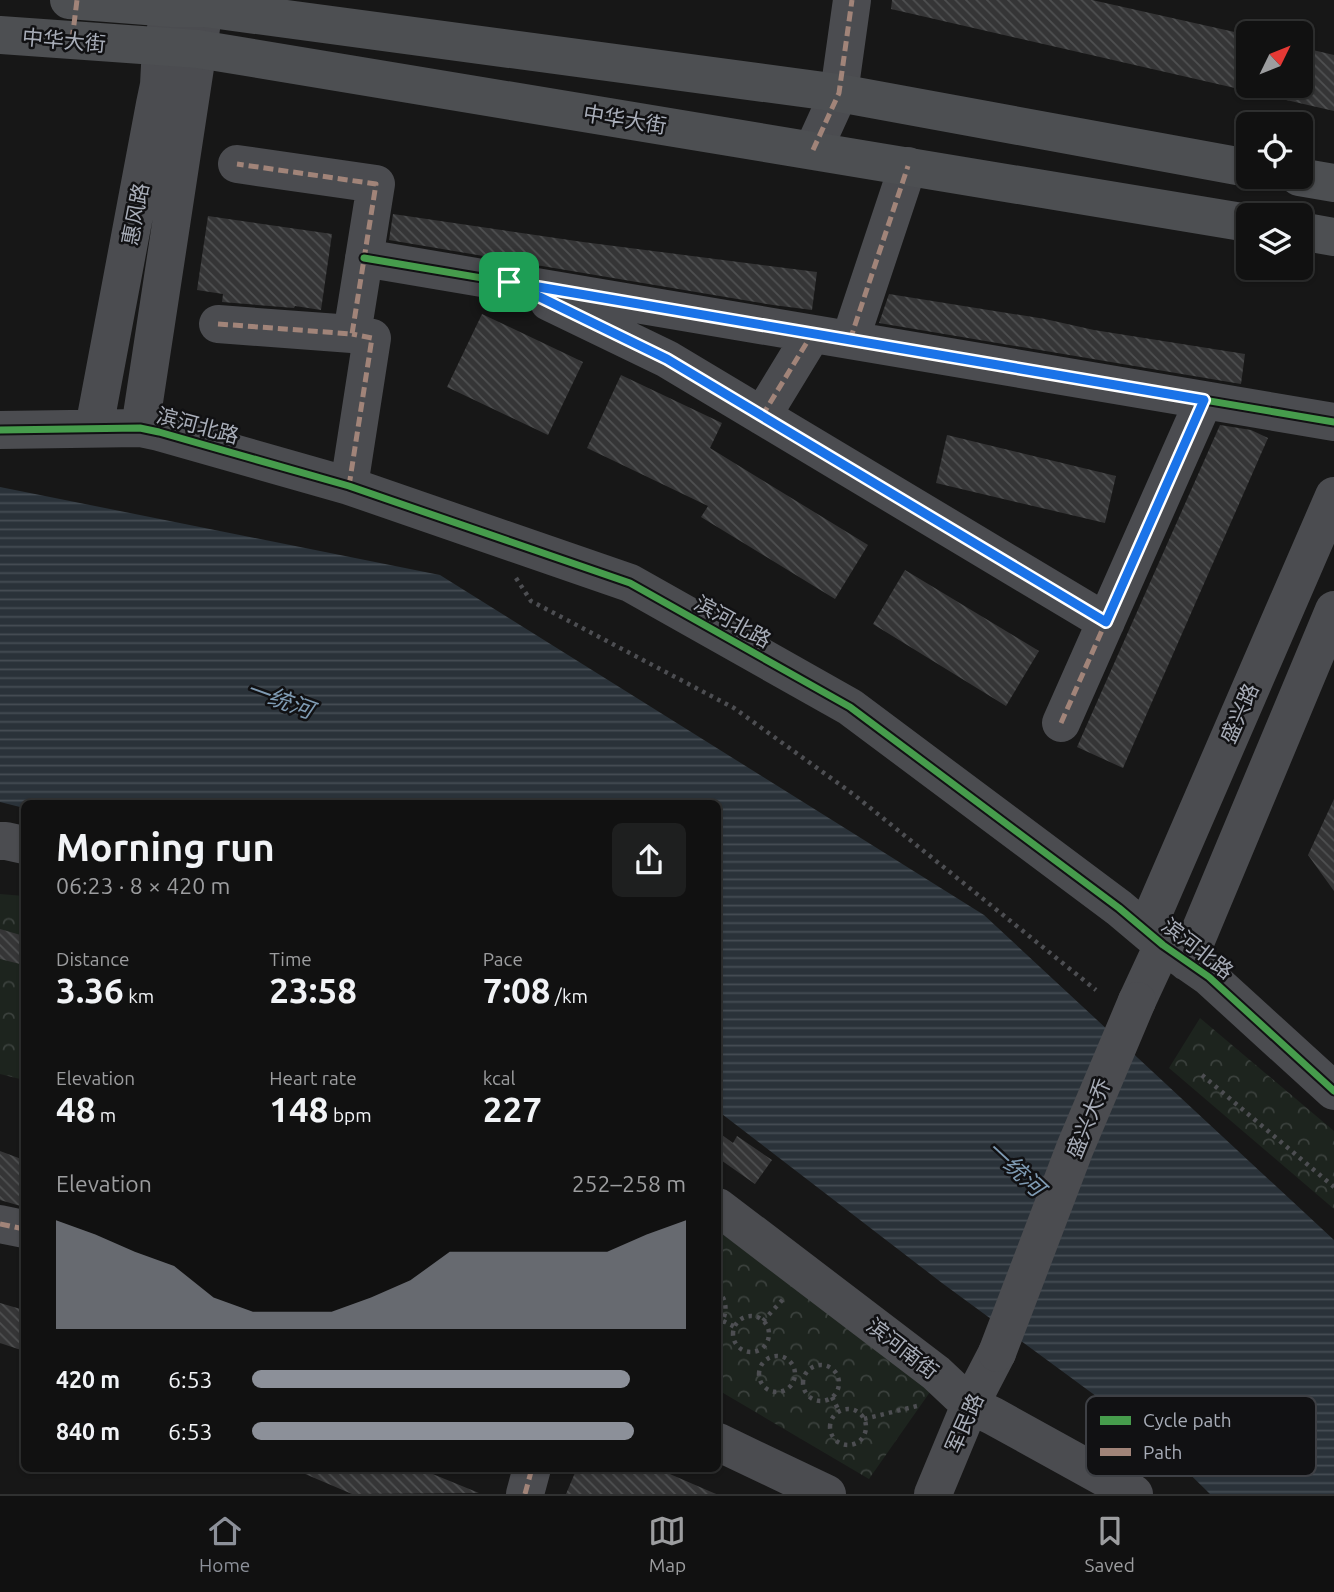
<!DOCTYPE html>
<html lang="en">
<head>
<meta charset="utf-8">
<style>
  :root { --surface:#111; --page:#1e1f1f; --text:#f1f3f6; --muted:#9c9d9f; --line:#303131; --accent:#8c9099 }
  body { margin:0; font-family:Ubuntu,"Noto Sans SC",sans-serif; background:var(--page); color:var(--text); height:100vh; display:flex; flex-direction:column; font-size:26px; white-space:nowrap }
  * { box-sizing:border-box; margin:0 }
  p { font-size:23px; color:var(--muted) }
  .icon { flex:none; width:38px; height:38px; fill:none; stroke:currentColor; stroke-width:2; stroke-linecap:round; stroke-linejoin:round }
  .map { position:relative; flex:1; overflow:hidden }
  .sheet { position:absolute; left:21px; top:800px; width:700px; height:672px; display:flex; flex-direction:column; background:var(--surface); border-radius:10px; box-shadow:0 2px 5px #0004,0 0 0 2px var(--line) }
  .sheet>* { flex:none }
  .needle { width:46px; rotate:47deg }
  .fabs { position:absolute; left:1236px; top:21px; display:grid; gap:14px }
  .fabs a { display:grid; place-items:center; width:77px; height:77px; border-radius:10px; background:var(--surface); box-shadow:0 2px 5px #0004,0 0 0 2px var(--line); font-size:35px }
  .pin { position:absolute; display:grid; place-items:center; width:60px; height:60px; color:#fff; margin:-30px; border-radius:14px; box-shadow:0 4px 10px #0006 }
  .round { display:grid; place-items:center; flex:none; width:74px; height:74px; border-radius:10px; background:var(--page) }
  .overview { display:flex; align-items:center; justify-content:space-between; height:119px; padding:0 35px }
  h1 { font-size:38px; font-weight:700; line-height:52px }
  .figures { display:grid; grid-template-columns:repeat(3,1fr); gap:10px; height:119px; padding:7px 35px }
  .figures div { display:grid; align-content:center }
  .figures b { font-size:35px; font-weight:700 }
  .figures small { font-size:19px; font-weight:400 }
  .figures p { font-size:19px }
  .chart { height:196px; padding:14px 35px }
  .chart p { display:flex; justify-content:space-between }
  .chart svg { width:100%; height:126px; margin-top:7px; fill:var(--accent); opacity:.7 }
  ul { padding:0 35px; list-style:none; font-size:23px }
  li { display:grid; grid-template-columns:112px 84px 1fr; align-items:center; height:52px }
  li i { height:18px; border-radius:9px; background:var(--accent) }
  .menu { display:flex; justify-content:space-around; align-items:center; height:98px; border-top:2px solid var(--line); background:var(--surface); font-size:19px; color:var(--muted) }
  .menu a { display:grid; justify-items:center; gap:4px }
  .menu .current { color:var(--accent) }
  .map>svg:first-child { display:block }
  .park { fill:url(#park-crowns) }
  .water { fill:url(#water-rules) }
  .building { fill:url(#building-back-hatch) }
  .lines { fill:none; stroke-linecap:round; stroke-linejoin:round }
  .path { stroke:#4d4e52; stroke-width:4.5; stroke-dasharray:3.5 5; stroke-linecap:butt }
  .minor { stroke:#4b4c50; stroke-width:38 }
  .major { stroke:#4d4f52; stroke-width:38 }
  .minor-bridge { stroke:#4b4c50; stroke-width:38 }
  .quiet { stroke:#a18479; stroke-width:5; stroke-dasharray:10 5; stroke-linecap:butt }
  .cycleway-casing { stroke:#111113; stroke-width:11 }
  .cycleway { stroke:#469c4c; stroke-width:7 }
  .route-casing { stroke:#fff; stroke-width:14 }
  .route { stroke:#1a73e8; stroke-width:9 }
  .labels { text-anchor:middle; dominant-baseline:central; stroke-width:5; stroke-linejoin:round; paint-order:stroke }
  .street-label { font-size:21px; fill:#a8adb8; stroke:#111113 }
  .water-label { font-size:23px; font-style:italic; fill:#7f9bb3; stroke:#111113 }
  .key { fill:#111113; stroke:#3e4045; stroke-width:2 }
  .key-label { font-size:19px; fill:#a8adb8 }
</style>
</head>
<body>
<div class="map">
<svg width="1334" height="1494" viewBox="0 0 1334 1494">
  <defs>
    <pattern id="park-crowns" width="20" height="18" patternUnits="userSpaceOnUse" patternTransform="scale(1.75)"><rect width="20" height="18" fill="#1d241e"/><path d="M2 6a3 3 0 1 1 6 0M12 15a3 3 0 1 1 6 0" fill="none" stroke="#3b413d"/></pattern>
    <pattern id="water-rules" width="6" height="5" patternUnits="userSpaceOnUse" patternTransform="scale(1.75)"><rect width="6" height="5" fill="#2a3239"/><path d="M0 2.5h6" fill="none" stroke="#464d54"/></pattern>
    <pattern id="building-back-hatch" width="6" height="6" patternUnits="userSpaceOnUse" patternTransform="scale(1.75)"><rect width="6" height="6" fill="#353536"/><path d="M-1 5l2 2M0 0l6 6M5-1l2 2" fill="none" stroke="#4f5051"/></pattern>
  </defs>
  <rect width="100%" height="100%" fill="#171717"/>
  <path class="park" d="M0 894 24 896V1080L0 1074Z
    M1200 1018 1334 1131V1209L1169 1068Z
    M718 1231 937 1382 869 1479 718 1390Z"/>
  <path class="water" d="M0 487 440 575 984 915 1334 1240V1494H1210L1153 1438 942 1283 718 1111V803H24V808L0 802Z"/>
  <path class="building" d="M892 0H1092L1248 35V91L891 9Z
    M1300 47 1334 55V111L1260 94 1261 86H1300Z
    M393 214 583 242 817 272 812 310 773 305 389 240Z
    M208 216 332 234 321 310 295 306 294 308 222 302 223 294 197 290Z
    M889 294 1045 319 1094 330 1245 354 1241 384 879 323Z
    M482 314 583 362 548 435 447 387Z
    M621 375 722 423 710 448 868 545 835 599 701 517 708 506 587 448Z
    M1220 425 1251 430 1268 438 1123 768 1077 747Z
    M947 435 1116 476 1105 523 936 483Z
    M905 570 1039 651 1006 706 873 624Z
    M1334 799V891L1308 855Z
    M0 929 24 936V965L0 959Z
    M718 1132 733 1143 737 1136 772 1160 755 1184 718 1158Z
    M0 1151 24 1160V1207L0 1200Z
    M0 1303 24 1310V1351L0 1343Z
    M291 1468H418L479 1493 352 1494Z
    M577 1468H656L716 1494H566Z"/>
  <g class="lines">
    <path class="path" d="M516 578 531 601 734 708 853 794 1096 990
      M1202 1075 1334 1187
      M718 1290C728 1302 728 1315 718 1327
      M733 1334a18 18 0 1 1 36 0a18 18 0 1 1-36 0Z
      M723 1321 735 1327
      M763 1321 786 1296
      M759 1374a18 18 0 1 1 36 0a18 18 0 1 1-36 0Z
      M803 1383a18 18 0 1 1 36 0a18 18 0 1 1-36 0Z
      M832 1397 839 1411
      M830 1427a18 18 0 1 1 36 0a18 18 0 1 1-36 0Z
      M864 1419 921 1405"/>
    <path class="minor" d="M813 150 839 93 852 0
      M364 258 1334 422
      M549 302 667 359 1106 622
      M218 324 352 334 376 184 237 164
      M850 340 908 166
      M762 416 812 334
      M94 428 155 104 159 85 161 47 174 0
      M140 428 203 15
      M0 430 140 428 159 432 349 486 630 583 850 707 1119 908 1163 945 1209 977 1334 1091
      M349 486 372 338 352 334
      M1061 723 1204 400
      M0 841H6L24 845
      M1146 930 1334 496
      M1187 962 1334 610
      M1137 1001 1163 945
      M718 1207 936 1373 970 1405 993 1416 1134 1494
      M0 1224 24 1229
      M718 1442 827 1494
      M525 1494 532 1468
      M933 1494 970 1405 997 1353"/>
    <path class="major" d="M69 0 172 8H204L839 93 1248 168
      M0 35 198 49 1248 223
      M1299 177 1334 183
      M1300 231 1334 237"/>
    <path class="minor-bridge" d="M997 1353 1075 1148 1137 1001"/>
    <path class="quiet" d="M72 40 77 0
      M813 150 839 93 852 0
      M528 292 667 359 1106 622
      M218 324 352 334 376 184 237 164
      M850 340 908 166
      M762 416 812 334
      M349 486 372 338 352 334
      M1061 723 1204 400
      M0 1224 24 1229
      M525 1494 532 1468"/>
    <g class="cycleway-casing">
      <path id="cycleway" d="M364 258 1334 422
        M0 430 140 428 159 432 349 486 630 583 850 707 1119 908 1163 945 1209 977 1334 1091"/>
    </g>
    <use href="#cycleway" class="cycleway"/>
  </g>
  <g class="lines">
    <g class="route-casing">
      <path id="route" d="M509 282 1204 400 1106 622 667 359Z"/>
    </g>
    <use href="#route" class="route"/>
  </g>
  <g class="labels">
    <g class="street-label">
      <text transform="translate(64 40) rotate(5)">中华大街</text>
      <text transform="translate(625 119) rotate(9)">中华大街</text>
      <text transform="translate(135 214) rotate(-79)">惠风路</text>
      <text transform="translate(198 425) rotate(15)">滨河北路</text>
      <text transform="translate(733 621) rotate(29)">滨河北路</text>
      <text transform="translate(1239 713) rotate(-66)">盛兴路</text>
      <text transform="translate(1198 948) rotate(38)">滨河北路</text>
      <text transform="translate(1088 1118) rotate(-68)">盛兴大乔</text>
      <text transform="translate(903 1348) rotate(38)">滨河南街</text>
      <text transform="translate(964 1423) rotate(-66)">军民路</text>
    </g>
    <g class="water-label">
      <text transform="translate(280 699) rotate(20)">一统河</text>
      <text transform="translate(1016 1168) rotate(43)">一统河</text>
    </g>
  </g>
  <rect x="1086" y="1396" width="230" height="80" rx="10" class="key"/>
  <rect x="1100" y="1416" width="31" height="9" fill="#469c4c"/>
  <rect x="1100" y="1448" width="31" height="8" fill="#a18479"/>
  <g class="key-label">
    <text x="1143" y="1427">Cycle path</text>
    <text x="1143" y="1459">Path</text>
  </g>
</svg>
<div class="fabs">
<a><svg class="needle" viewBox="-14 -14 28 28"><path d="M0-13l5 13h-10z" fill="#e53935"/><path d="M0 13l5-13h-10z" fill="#9c9d9f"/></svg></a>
<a><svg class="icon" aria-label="locate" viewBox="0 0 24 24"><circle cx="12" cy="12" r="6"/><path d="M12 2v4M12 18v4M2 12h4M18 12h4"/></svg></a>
<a><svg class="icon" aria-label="layers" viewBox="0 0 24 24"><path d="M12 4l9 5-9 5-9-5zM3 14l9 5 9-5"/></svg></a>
</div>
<div class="pin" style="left:509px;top:282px;background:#1e9e55"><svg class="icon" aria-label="arrive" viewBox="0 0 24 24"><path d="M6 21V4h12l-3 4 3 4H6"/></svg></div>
<section class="sheet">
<div class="overview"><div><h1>Morning run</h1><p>06:23 · 8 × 420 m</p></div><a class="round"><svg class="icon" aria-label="share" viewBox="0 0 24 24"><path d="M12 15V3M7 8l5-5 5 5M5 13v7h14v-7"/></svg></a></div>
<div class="figures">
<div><p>Distance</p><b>3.36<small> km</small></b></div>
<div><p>Time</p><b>23:58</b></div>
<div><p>Pace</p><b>7:08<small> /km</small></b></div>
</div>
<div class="figures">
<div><p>Elevation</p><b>48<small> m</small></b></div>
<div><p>Heart rate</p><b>148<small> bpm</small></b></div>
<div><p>kcal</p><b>227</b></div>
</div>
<div class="chart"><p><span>Elevation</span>252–258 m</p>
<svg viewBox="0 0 160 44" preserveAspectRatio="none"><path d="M0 44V6L10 11L20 17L30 22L40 33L50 38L60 38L70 38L80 33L90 27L100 17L110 17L120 17L130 17L140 17L150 11L160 6V44z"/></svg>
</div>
<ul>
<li><b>420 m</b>6:53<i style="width:87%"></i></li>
<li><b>840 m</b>6:53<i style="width:88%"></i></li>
</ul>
</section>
</div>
<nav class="menu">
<a class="current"><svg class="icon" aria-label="home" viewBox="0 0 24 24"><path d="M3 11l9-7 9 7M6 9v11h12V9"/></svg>Home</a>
<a><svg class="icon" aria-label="map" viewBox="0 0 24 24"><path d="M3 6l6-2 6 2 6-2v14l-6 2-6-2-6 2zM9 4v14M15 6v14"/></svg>Map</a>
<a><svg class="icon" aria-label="saved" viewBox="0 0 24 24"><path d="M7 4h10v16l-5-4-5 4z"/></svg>Saved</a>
</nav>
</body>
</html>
